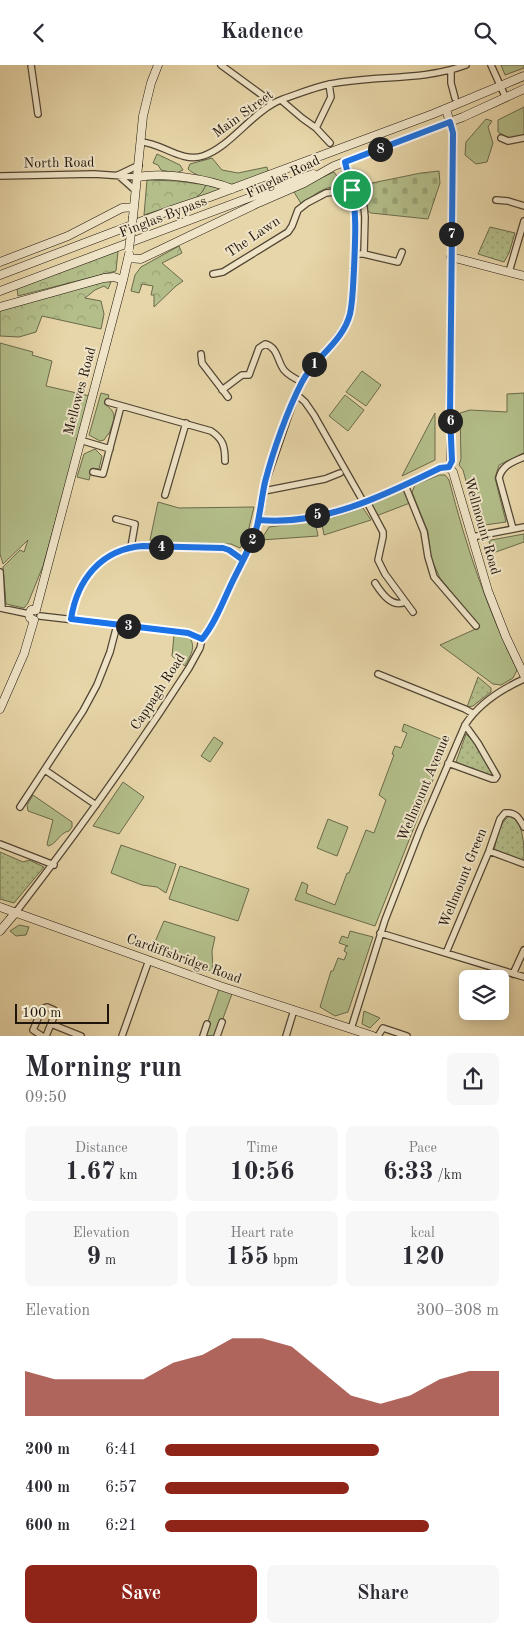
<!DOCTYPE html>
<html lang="en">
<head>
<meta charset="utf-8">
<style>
  :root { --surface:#fff; --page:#f7f7f7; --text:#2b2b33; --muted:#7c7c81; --accent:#8f2418 }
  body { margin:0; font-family:"Old Standard TT",serif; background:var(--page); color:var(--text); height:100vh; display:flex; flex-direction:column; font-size:19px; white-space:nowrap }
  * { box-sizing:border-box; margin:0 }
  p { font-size:16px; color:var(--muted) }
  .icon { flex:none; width:28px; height:28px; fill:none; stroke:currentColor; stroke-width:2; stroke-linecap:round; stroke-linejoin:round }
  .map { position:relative; height:971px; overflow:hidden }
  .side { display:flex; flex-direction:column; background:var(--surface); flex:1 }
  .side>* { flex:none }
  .tools { position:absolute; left:459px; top:905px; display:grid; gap:10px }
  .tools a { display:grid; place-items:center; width:50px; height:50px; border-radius:8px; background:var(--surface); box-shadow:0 2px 12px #0003; font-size:25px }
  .scale { position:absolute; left:15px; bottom:12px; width:94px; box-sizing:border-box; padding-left:5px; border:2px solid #20150c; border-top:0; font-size:14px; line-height:18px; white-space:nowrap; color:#20150c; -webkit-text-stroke:4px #efe4c7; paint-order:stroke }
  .pin { position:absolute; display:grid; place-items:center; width:42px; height:42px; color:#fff; margin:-21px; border:2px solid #fff; border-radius:50%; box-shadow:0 1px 5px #0007 }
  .km { position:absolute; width:25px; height:25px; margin:-12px; border-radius:50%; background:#222; color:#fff; font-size:14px; line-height:25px; text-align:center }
  .round { display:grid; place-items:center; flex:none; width:52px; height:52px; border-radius:8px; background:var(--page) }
  .headline { display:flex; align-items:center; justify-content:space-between; height:85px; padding:0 25px }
  h1 { font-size:28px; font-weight:800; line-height:38px }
  .stats { display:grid; grid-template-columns:repeat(3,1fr); gap:8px; height:85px; padding:5px 25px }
  .stats div { display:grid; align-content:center; border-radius:8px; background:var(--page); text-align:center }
  .stats b { font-size:25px; font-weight:800 }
  .stats small { font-size:14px; font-weight:400 }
  .stats p { font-size:14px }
  .chart { height:140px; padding:10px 25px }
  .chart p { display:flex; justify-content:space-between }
  .chart svg { width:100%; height:90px; margin-top:5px; fill:var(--accent); opacity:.7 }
  .cta { display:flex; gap:10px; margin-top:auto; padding:10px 25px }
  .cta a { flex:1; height:58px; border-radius:8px; background:var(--accent); color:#fff; font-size:20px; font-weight:800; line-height:58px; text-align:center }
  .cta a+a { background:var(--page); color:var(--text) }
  ul { padding:0 25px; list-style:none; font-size:16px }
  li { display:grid; grid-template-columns:80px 60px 1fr; align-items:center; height:38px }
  li i { height:12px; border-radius:6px; background:var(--accent) }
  header { display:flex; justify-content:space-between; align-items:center; height:65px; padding:0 25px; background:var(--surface); font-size:22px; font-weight:800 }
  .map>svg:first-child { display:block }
  .grass { fill:#b3be8a; stroke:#6a6a4b }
  .forest { fill:url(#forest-crowns); stroke:#6a6a4b }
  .cemetery { fill:url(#cemetery-stones); stroke:#6a6a4b }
  .park { fill:url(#park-dots); stroke:#6a6a4b }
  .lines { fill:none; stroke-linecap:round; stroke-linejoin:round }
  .street-casing { stroke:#524533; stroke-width:8 }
  .secondary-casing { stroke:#20150c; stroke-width:9 }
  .street { stroke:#efe4c7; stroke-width:5.5 }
  .secondary { stroke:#efe4c7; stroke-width:8 }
  .secondary-bridge-casing { stroke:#20150c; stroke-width:9; stroke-linecap:butt }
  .secondary-bridge { stroke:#efe4c7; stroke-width:8 }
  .route-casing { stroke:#fff; stroke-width:10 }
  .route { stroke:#1a73e8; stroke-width:6 }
  .labels { text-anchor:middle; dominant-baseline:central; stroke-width:4; stroke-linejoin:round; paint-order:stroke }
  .street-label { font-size:14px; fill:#20150c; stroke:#efe4c7 }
</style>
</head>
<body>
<header><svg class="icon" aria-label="back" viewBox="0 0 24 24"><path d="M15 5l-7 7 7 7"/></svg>Kadence<svg class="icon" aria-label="search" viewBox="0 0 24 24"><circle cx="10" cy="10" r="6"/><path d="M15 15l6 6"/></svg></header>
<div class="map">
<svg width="524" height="971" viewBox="0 0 524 971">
  <defs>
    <pattern id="forest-crowns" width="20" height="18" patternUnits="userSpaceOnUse" patternTransform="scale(1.25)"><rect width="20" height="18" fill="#b3be8a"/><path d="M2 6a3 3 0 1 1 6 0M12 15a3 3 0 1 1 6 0" fill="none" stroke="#9aa276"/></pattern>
    <pattern id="cemetery-stones" width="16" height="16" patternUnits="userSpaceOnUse" patternTransform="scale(1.25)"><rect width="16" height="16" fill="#b3be8a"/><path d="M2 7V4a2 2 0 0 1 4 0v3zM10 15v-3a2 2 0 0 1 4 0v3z" fill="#9aa276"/></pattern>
    <pattern id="park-dots" width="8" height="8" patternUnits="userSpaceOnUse" patternTransform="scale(1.25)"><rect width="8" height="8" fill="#b3be8a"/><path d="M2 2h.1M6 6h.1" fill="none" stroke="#9aa276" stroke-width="1.8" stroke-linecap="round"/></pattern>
  </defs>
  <rect width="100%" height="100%" fill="#e7d6a9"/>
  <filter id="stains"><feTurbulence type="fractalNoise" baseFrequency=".004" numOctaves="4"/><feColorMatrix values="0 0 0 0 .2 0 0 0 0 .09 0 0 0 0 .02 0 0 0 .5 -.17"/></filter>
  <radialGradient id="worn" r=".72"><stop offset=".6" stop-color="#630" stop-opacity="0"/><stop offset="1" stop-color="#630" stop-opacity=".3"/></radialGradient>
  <path class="grass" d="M501 0H524V3L505 10Z
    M524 42V70L510 74 498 67V55Z
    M486 54 492 56 488 62 493 78 487 97 476 99 465 90 466 77Z
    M157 89 180 100 183 105 176 108 161 105 158 100 153 98Z
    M212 93 222 105 238 108 267 102 268 106C258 110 246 117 235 119 226 121 194 111 188 104L190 99Z
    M334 107 339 114 338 121C323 122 313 130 302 140L294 127 298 123Z
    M206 120 219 123 220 125 196 133 202 127Z
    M0 278 33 287 32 290 52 296 46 321 90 331 43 501 28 538 24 543 6 539 3 502 20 485 24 487 28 475 3 499 0 489Z
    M362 306 381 320 366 341 346 327Z
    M101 328 109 330 106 340C119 349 113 356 109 369H108L104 375 100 376 89 370Z
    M524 328V388L499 400 495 413 506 457 478 461 463 405 459 400 461 394 460 348 470 345 507 347V329Z
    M345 330 364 345 348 366 329 351Z
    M435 348V395L402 411Z
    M95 384 102 391 99 404 92 403 89 415 77 412 84 389Z
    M439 410H445L449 415C466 481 487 544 517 605L513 613 501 620 493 619 440 580 480 562 440 513 431 493 428 467 412 427 415 420Z
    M405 420 410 438 376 451 367 437Z
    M158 437 179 443 254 442 247 471 240 483 231 479 174 480 150 475Z
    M363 443 371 455 324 470 321 454 334 452Z
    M315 456 318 471 261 475 269 462Z
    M524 469V477L493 488 492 487 489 476 491 475Z
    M174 570 189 572C197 582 190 591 185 601L172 591Z
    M404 659 448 677 375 861 295 835 302 817 308 820 306 828 335 840 347 808H349L366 765 374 768 386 735 379 730 394 690 392 689 395 681 401 683 407 668 402 666Z
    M214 672 223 678 210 697 201 691Z
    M123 717 144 732 119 769 93 761Z
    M33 730 72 757V762L69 766C59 768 57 779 48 781L47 779 53 755 28 746 27 740Z
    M328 754 348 762 337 791 317 783Z
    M121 780 176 799 166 828 157 822 142 820 111 808Z
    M180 801 249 824 238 856 169 834Z
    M164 856 215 872 212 886 213 907 151 886Z
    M19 860 29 862 26 870 16 871 10 866Z
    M350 866 373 872 348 947 335 951 320 942 331 906H333L338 893 344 895 347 888 344 886 346 881H348L339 878 342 871 348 873Z
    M220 921 233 926 217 970 203 971Z
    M364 946 380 953 370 963 362 959Z"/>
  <path class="forest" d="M147 115 177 116 206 120 202 127 196 133 144 150Z
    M179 181 182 188 162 198 183 216 176 221 154 242V230H151L153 221 142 219 139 228 131 226 135 210 141 202Z
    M118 186 116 206 18 231 17 223Z
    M101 216 111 217 108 224 104 221 95 225 85 233 101 236 104 249 101 264 42 251 36 267 19 272 0 271V245Z"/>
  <path class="cemetery" d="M439 106 440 118 428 154 371 148 365 144 360 137 364 124 372 118 421 108Z"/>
  <path class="park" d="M490 162 515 168 509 188 504 197 478 189Z
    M478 612 491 623V627L473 641 467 642Z
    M466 669 475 678 493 710H487L456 697Z
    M511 750C524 759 524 780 524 797L494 786C496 774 500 755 511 750Z
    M0 787 23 797 29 795 44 802 14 838 0 834Z"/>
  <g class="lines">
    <g class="street-casing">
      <path id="street" d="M31 0 38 49
        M221 0 266 33 272 39
        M491 0 505 31
        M451 5V18L455 33
        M281 35 302 53 316 63 330 78
        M316 63 331 32 329 19
        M501 73 508 76 524 73
        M141 77C162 78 181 98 203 91 231 82 253 45 283 34 298 29 315 22 330 19 375 10 423 16 466 0
        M0 111 94 109 138 112
        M136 126 118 110 139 100
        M496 135 508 136 524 141
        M354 189H364L398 197 402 187
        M364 189 365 152 364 142
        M509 207 524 156
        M213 209 223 207 288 167 292 161 298 145 307 138 326 128 352 125
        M201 289 202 298 228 332
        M222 325 242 310H249L259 283 265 279C278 282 277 296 284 305 289 311 296 314 302 317
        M296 329 305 337 314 350 364 438
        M108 337 211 366C223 374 225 381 225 396
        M80 375 110 384
        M93 407 103 409 121 341
        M405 420 424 467 428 492 434 512 476 561
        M264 426 325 414 340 408
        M165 430 186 358
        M367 437 383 467V472L378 495 385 509 413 547
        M116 454 135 459 131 482
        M259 455C323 460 384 430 440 403L449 402
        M513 464 499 413C502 400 513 397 524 392
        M472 472 524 462
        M0 507 2 543
        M375 518C382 529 392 543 405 537
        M0 543 29 549
        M40 551 188 568 202 574
        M71 554C77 515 101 484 143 481L223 483 229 485 243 495
        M378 609 465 644 472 648
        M448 698 492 714H495L497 711 478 678 465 660
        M45 705 96 740
        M20 742 83 646 97 620 110 587 117 560
        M0 779 54 800
        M489 786 524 799
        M16 847C77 768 135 687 189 603L200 583 202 574 215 554 254 472 259 455 265 419 296 329 307 308 333 278 343 264 349 252 352 238 356 157 355 138 345 97
        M380 868 524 912
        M446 888 489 786 500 754 505 748C516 747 519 753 524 762
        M513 909 524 885
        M51 959 81 971
        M351 964 385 855 420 765 465 660C478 640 502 624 524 614
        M42 971 33 965 42 944 47 942 54 945 55 949 46 971
        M122 971 149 895
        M203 971 207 959
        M217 971 222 957
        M286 971 294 945
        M378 971 383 963 407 971"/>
    </g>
    <g class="secondary-casing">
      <path id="secondary" d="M446 44 453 68 450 341 451 396 449 402 453 407 488 526 506 572 524 610
        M138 112C163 107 209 114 232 124
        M133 152 143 51 151 18 158 0
        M451 192 524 211
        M128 193 141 194 258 138 304 118 334 101 463 52 524 24
        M0 197 68 171 122 143 134 142
        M0 210 174 144 210 132 433 49 524 11
        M0 226 313 109
        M0 242 104 213 114 212 123 215
        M36 545 123 215 129 189
        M34 555 30 553 29 549 31 545H36
        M0 644 24 589 34 555
        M0 842 220 921 373 971
        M0 866 16 847"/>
    </g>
    <use href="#street" class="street"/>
    <use href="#secondary" class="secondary"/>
    <g class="secondary-bridge-casing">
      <path id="secondary-bridge" d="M129 184 133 152"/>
    </g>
    <use href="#secondary-bridge" class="secondary-bridge"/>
  </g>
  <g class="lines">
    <g class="route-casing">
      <path id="route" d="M352 125C357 151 355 177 354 204 353 219 353 235 350 249 343 277 314 293 302 317 287 346 273 386 265 417 261 435 260 452 255 469 248 488 237 506 229 524 221 541 214 560 202 574L188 568 71 554C77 515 101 484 143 481L223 483 229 485 243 495C249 482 255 469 259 455 323 461 385 430 440 403L449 402 452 396 450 350 453 68 450 57 345 97 352 125"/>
    </g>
    <use href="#route" class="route"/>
  </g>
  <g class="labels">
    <g class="street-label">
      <text transform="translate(243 49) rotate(-36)">Main Street</text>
      <text transform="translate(59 98) rotate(-1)">North Road</text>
      <text transform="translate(283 112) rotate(-26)">Finglas Road</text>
      <text transform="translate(163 152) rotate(-21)">Finglas Bypass</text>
      <text transform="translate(253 172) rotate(-34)">The Lawn</text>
      <text transform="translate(80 326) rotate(-75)">Mellowes Road</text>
      <text transform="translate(482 461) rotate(74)">Wellmount Road</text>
      <text transform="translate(158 627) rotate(-57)">Cappagh Road</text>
      <text transform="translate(424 723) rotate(-67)">Wellmount Avenue</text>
      <text transform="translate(463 813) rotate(-68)">Wellmount Green</text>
      <text transform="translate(184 894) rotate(20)">Cardiffsbridge Road</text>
    </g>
  </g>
  <rect width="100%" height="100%" filter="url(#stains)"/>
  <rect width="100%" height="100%" fill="url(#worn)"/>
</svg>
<div class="tools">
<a><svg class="icon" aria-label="layers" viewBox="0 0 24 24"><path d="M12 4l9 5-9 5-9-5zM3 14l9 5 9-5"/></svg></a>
</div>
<div class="scale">100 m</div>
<div class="pin" style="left:352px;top:125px;background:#1e9e55"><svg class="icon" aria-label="arrive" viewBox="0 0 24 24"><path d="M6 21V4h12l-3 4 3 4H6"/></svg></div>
<b class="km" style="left:314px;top:299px">1</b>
<b class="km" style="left:252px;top:475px">2</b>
<b class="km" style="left:128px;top:561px">3</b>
<b class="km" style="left:161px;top:482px">4</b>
<b class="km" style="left:317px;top:450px">5</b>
<b class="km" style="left:450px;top:356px">6</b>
<b class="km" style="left:451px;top:169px">7</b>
<b class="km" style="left:380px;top:84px">8</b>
</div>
<section class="side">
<div class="headline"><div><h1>Morning run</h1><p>09:50</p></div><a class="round"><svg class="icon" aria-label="share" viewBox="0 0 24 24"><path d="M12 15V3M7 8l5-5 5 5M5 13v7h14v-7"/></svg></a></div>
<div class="stats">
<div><p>Distance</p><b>1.67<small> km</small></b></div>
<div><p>Time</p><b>10:56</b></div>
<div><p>Pace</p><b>6:33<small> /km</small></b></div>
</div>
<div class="stats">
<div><p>Elevation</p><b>9<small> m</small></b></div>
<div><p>Heart rate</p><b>155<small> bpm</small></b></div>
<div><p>kcal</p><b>120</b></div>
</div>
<div class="chart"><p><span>Elevation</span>300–308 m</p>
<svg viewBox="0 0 160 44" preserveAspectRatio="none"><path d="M0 44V22L10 26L20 26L30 26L40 26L50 18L60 14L70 6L80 6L90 10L100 22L110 34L120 38L130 34L140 26L150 22L160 22V44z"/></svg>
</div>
<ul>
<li><b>200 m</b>6:41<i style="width:64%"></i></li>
<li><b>400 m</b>6:57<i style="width:55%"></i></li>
<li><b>600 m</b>6:21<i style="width:79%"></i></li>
</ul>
<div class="cta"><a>Save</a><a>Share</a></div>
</section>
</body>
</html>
